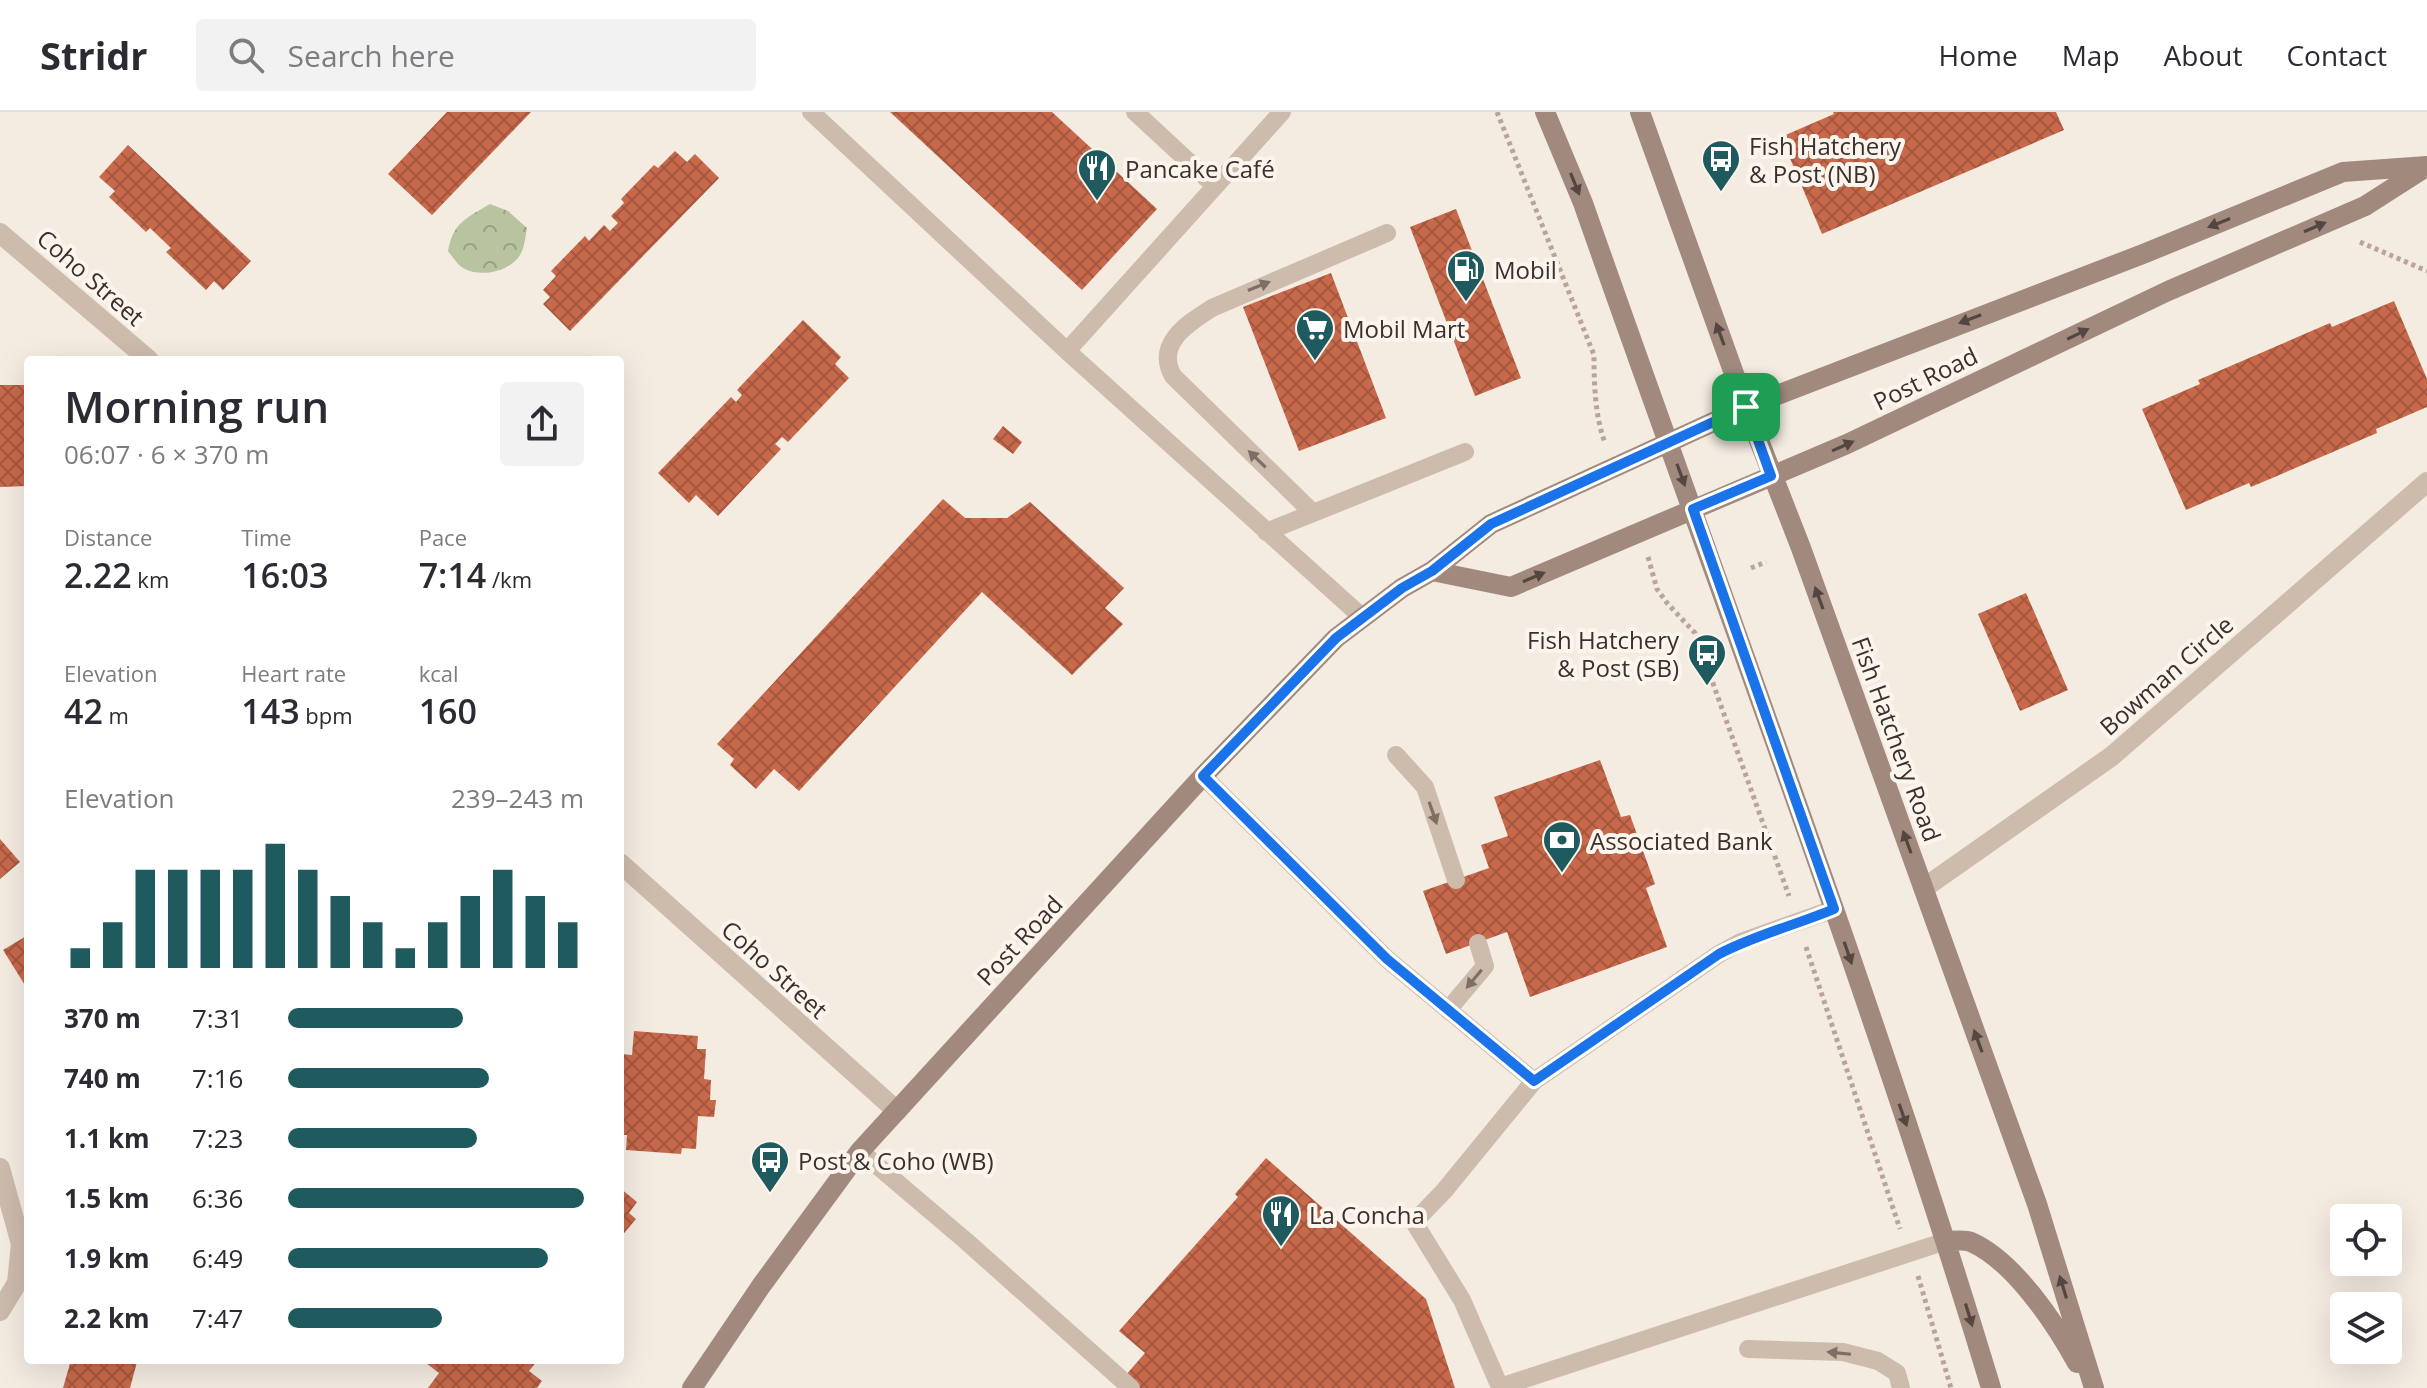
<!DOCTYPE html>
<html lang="en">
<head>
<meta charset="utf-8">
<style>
  :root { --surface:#fff; --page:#f2f2f3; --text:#2b2b33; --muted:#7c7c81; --line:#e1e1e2; --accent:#1f5a5e }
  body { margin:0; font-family:"Open Sans",sans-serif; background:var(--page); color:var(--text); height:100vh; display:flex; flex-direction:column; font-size:30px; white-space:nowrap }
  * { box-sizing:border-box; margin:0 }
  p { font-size:26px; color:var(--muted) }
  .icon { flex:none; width:44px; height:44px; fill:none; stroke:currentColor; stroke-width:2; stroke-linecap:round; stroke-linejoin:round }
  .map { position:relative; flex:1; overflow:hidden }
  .panel { position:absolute; left:24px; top:244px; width:600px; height:1008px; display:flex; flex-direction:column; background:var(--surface); border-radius:8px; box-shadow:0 8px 32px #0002 }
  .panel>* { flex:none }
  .fabs { position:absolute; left:2330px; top:1092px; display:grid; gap:16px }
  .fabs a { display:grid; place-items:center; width:72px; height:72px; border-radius:8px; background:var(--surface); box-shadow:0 8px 32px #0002; font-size:40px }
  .pin { position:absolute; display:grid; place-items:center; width:68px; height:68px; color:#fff; margin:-34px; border-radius:16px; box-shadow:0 4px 12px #0006 }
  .round { display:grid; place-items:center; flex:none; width:84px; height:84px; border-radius:8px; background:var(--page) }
  .headline { display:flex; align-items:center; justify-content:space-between; height:136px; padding:0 40px }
  h1 { font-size:44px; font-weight:600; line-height:60px }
  .figures { display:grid; grid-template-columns:repeat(3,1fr); gap:12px; height:136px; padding:8px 40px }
  .figures div { display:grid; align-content:center }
  .figures b { font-size:34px; font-weight:600 }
  .figures small { font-size:22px; font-weight:400 }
  .figures p { font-size:22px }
  .chart { height:224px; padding:16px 40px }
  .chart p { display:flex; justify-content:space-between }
  .chart svg { width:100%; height:144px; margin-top:8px; stroke:var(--accent); stroke-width:6 }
  ul { padding:0 40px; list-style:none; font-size:26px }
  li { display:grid; grid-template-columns:128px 96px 1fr; align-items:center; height:60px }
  li i { height:20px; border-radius:10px; background:var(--accent) }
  header { display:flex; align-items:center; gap:48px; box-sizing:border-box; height:112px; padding:0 40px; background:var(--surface); border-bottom:2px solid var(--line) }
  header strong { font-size:38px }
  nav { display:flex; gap:44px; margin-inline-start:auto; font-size:28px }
  .search { width:560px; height:72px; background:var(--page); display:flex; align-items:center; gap:20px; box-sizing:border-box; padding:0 28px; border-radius:8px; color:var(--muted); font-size:30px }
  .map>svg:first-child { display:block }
  .park { fill:url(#park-crowns) }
  .building { fill:url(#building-cross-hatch) }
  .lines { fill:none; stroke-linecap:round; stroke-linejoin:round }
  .path { stroke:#b9a596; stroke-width:5; stroke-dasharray:4 4; stroke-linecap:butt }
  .lane { stroke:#cdbbac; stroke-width:18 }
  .street { stroke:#cdbbac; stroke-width:20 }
  .secondary { stroke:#a18a7d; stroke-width:20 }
  .oneway { fill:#544640 }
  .oneway2 { fill:#7d6f65 }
  .route-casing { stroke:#fff; stroke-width:16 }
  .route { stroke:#1a73e8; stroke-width:10 }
  .labels { text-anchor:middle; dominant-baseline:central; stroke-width:8; stroke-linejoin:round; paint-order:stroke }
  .poi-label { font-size:24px; fill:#3b302b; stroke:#fbf5ee; text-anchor:start }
  .street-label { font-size:24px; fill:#3b302b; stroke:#fbf5ee }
</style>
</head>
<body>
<header>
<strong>Stridr</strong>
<div class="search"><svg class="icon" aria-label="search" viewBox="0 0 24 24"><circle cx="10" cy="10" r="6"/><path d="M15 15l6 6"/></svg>Search here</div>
<nav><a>Home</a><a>Map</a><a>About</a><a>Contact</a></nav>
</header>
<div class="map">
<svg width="2427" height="1276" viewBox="0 0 2427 1276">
  <defs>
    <pattern id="park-crowns" width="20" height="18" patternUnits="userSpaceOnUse" patternTransform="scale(2)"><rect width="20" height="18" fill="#b8c4a0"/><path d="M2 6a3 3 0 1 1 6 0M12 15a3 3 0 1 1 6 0" fill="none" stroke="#97a083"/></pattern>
    <pattern id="building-cross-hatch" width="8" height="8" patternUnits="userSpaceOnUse" patternTransform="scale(2)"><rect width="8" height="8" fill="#c8694b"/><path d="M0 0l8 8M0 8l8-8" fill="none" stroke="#a4573f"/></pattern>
  </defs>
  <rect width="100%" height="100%" fill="#f4ebe1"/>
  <path class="park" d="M490 92 508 99 527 116C525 126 525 137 518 146 506 160 481 165 465 157 458 154 453 145 448 139 453 111 466 106 490 92Z"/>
  <path class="building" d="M447 0H531L432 103 388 62Z
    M890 0H1052L1157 97 1082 178Z
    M1833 0H2056L2064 18 1822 122 1781 25 1834 2Z
    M128 33 251 149 223 178 214 169 206 178 166 140 171 136 150 116 146 120 109 85 115 79 99 65Z
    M675 39 687 50 695 42 719 66 570 219 543 192 550 185 543 178 556 164 551 159 585 124 589 129 604 113 610 119 618 111 611 104 624 91 621 87 654 53 658 56Z
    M1456 97 1521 266 1475 284 1410 115Z
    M1331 161 1386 306 1299 339 1243 195Z
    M2394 189 2427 267V295L2376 317 2377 321 2251 375 2249 371 2186 398 2142 297 2200 272 2198 268 2330 211 2332 215Z
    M803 208 841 245 835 252 849 266 788 330 782 325 775 332 781 337 718 404 696 383 689 391 658 361 731 285 736 290 742 283 737 278Z
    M0 273H28V374L0 375Z
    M1003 314 1022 330 1013 342 993 327Z
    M943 387 965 406H1007L1030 390 1124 476 1105 496 1123 512 1072 563 982 480 799 679 774 657 756 677 730 653 734 647 717 632Z
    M2026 481 2068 578 2020 599 1978 502Z
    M1600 648 1621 705 1630 703 1655 772 1646 776 1667 835 1530 885 1507 820 1446 842 1423 779 1489 756 1481 733 1508 724 1494 685Z
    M0 727 20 750 0 767Z
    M28 823V878L3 838Z
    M634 919 698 924 697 937H706L704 967 711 968 710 988H716L714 1005 698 1004 696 1037 682 1036 681 1042 626 1038 627 1023H620V942L632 943Z
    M1266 1046 1426 1187 1455 1276H1139L1125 1264 1145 1241 1119 1219 1238 1085 1235 1082Z
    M620 1076 637 1090 629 1101 636 1107 620 1126Z
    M71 1248H129L137 1250 130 1276H63Z
    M422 1248H538L529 1259 542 1269 537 1276H428L439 1261Z"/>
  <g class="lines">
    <path class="path" d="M1497 0 1594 243C1594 272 1595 304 1605 331
      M2360 130 2427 159
      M1648 445 1657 477 1667 491 1695 521 1789 784
      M1751 456 1766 450
      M1806 835 1900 1117
      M1918 1164 1951 1276"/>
    <path class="lane" d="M811 0 1067 239
      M1135 0 1215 74
      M1282 0 1067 239 1362 505
      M1313 401 1173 264C1155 232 1187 212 1212 196L1387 121
      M1266 420 1465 340
      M1396 643 1425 675 1456 768
      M1203 664 1387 847 1534 969 1719 842 1741 830 1834 797
      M1448 898 1485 854 1478 831
      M1534 969 1444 1079 1414 1110 1462 1188 1500 1275 1946 1129
      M860 1039 966 1129 1131 1276
      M1748 1237 1843 1240 1878 1249 1897 1261 1901 1276"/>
    <path class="street" d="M0 121 149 248
      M620 751 897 999
      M1924 776 2112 644 2427 370
      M0 1056 21 1132 17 1171 0 1199"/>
    <path class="secondary" d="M1545 0 1583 91C1721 485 1870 876 1991 1276
      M1640 0 1746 295 1801 436 2037 1092 2094 1276
      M1432 459 1511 475 1847 332 2168 179 2365 94 2426 55
      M1946 1129C1954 1129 1964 1127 1971 1130 2014 1149 2055 1211 2077 1251
      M692 1276 761 1174 860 1039 1203 664 1336 526 1402 476 1432 459 1491 412 1746 295 2143 142 2343 60 2427 54"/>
  </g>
  <defs><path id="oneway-solid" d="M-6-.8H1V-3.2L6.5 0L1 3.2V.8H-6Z" transform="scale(2)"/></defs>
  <g class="oneway">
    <use href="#oneway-solid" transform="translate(1575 72) rotate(68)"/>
    <use href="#oneway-solid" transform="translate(2219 111) rotate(158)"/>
    <use href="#oneway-solid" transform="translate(2315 115) rotate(-23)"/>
    <use href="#oneway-solid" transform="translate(1970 207) rotate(159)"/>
    <use href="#oneway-solid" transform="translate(1720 222) rotate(-110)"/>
    <use href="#oneway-solid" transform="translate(2078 222) rotate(-26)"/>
    <use href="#oneway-solid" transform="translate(1843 334) rotate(-24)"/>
    <use href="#oneway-solid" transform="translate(1681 363) rotate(70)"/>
    <use href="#oneway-solid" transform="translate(1534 465) rotate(-23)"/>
    <use href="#oneway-solid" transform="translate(1819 486) rotate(-110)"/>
    <use href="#oneway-solid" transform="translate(1907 730) rotate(-110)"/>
    <use href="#oneway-solid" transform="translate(1848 841) rotate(71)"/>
    <use href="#oneway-solid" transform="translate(1978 929) rotate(-110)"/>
    <use href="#oneway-solid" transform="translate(1903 1003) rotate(71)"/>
    <use href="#oneway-solid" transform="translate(2063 1175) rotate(-107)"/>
    <use href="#oneway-solid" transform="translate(1969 1203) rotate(73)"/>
  </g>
  <g class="oneway2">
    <use href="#oneway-solid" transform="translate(1259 174) rotate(-22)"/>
    <use href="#oneway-solid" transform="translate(1257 347) rotate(-136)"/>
    <use href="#oneway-solid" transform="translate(1433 701) rotate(71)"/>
    <use href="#oneway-solid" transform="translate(1474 867) rotate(130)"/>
    <use href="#oneway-solid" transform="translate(1839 1241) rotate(-174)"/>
  </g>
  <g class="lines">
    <g class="route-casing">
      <path id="route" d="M1746 295 1771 364 1693 397 1834 797C1796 813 1755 823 1719 842L1534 969 1387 847 1203 664 1336 526 1402 476 1432 459 1491 412Z"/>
    </g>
    <use href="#route" class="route"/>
  </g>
  <defs>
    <g id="bus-pin" transform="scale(2)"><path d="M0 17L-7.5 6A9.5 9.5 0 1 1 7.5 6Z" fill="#1f5a5e" stroke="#fbf5ee"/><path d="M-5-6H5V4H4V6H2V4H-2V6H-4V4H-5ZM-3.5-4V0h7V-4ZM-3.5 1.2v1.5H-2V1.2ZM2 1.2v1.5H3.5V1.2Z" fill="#fff"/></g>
    <g id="restaurant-pin" transform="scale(2)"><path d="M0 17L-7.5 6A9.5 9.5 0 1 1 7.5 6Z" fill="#1f5a5e" stroke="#fbf5ee"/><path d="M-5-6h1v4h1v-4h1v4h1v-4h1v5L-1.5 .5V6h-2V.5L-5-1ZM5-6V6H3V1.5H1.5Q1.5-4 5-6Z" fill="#fff"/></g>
    <g id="fuel-pin" transform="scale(2)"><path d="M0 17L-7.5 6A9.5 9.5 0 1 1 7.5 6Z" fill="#1f5a5e" stroke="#fbf5ee"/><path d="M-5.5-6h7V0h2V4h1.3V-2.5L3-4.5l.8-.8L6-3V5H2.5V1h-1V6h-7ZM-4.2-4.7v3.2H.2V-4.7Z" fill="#fff"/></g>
    <g id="supermarket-pin" transform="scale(2)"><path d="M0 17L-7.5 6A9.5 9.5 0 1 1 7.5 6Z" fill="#1f5a5e" stroke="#fbf5ee"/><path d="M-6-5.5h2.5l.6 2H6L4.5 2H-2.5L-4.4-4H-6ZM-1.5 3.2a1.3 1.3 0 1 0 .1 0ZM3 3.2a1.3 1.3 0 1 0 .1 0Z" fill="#fff"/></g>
    <g id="bank-pin" transform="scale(2)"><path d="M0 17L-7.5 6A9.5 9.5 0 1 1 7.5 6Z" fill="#1f5a5e" stroke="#fbf5ee"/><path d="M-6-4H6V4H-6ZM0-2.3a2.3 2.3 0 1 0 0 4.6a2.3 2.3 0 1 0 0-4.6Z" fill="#fff"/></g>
  </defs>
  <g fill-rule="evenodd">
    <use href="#bus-pin" x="1721" y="47"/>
    <use href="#restaurant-pin" x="1097" y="56"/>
    <use href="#fuel-pin" x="1466" y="157"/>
    <use href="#supermarket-pin" x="1315" y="216"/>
    <use href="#bus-pin" x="1707" y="541"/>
    <use href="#bank-pin" x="1562" y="728"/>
    <use href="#bus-pin" x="770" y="1048"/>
    <use href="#restaurant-pin" x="1281" y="1102"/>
  </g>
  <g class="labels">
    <g class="poi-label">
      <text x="1749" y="33">Fish Hatchery<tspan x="1749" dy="28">&amp; Post (NB)</tspan></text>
      <text x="1125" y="56">Pancake Café</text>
      <text x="1494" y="157">Mobil</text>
      <text x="1343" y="216">Mobil Mart</text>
      <text x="1679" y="527" text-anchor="end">Fish Hatchery<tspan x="1679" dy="28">&amp; Post (SB)</tspan></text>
      <text x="1590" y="728">Associated Bank</text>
      <text x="798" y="1048">Post &amp; Coho (WB)</text>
      <text x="1309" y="1102">La Concha</text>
    </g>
    <g class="street-label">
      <text transform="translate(91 165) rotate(41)">Coho Street</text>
      <text transform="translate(1925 266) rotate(-26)">Post Road</text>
      <text transform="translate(2166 563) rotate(-41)">Bowman Circle</text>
      <text transform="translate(1897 627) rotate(70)">Fish Hatchery Road</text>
      <text transform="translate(1019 828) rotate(-47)">Post Road</text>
      <text transform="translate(775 857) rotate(42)">Coho Street</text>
    </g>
  </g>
</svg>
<div class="fabs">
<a><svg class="icon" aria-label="locate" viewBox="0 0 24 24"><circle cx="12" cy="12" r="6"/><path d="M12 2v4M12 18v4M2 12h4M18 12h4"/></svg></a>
<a><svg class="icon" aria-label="layers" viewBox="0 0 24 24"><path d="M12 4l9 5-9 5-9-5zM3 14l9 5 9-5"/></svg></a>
</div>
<div class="pin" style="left:1746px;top:295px;background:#1e9e55"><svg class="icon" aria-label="arrive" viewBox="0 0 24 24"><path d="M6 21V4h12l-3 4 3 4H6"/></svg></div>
<section class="panel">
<div class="headline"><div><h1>Morning run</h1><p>06:07 · 6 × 370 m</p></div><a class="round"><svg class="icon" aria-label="share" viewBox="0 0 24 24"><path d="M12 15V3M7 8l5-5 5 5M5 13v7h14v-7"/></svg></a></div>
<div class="figures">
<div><p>Distance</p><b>2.22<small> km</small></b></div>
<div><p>Time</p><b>16:03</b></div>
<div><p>Pace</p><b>7:14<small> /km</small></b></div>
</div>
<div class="figures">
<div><p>Elevation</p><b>42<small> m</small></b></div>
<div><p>Heart rate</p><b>143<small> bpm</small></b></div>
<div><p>kcal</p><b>160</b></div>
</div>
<div class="chart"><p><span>Elevation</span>239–243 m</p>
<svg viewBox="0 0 160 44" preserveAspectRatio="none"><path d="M5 44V38M15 44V30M25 44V14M35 44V14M45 44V14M55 44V14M65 44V6M75 44V14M85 44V22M95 44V30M105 44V38M115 44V30M125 44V22M135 44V14M145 44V22M155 44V30"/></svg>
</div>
<ul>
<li><b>370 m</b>7:31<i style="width:59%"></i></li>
<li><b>740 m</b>7:16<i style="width:68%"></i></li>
<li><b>1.1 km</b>7:23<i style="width:64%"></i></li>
<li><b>1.5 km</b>6:36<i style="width:100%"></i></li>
<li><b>1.9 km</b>6:49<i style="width:88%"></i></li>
<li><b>2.2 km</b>7:47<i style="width:52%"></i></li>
</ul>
</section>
</div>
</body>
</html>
